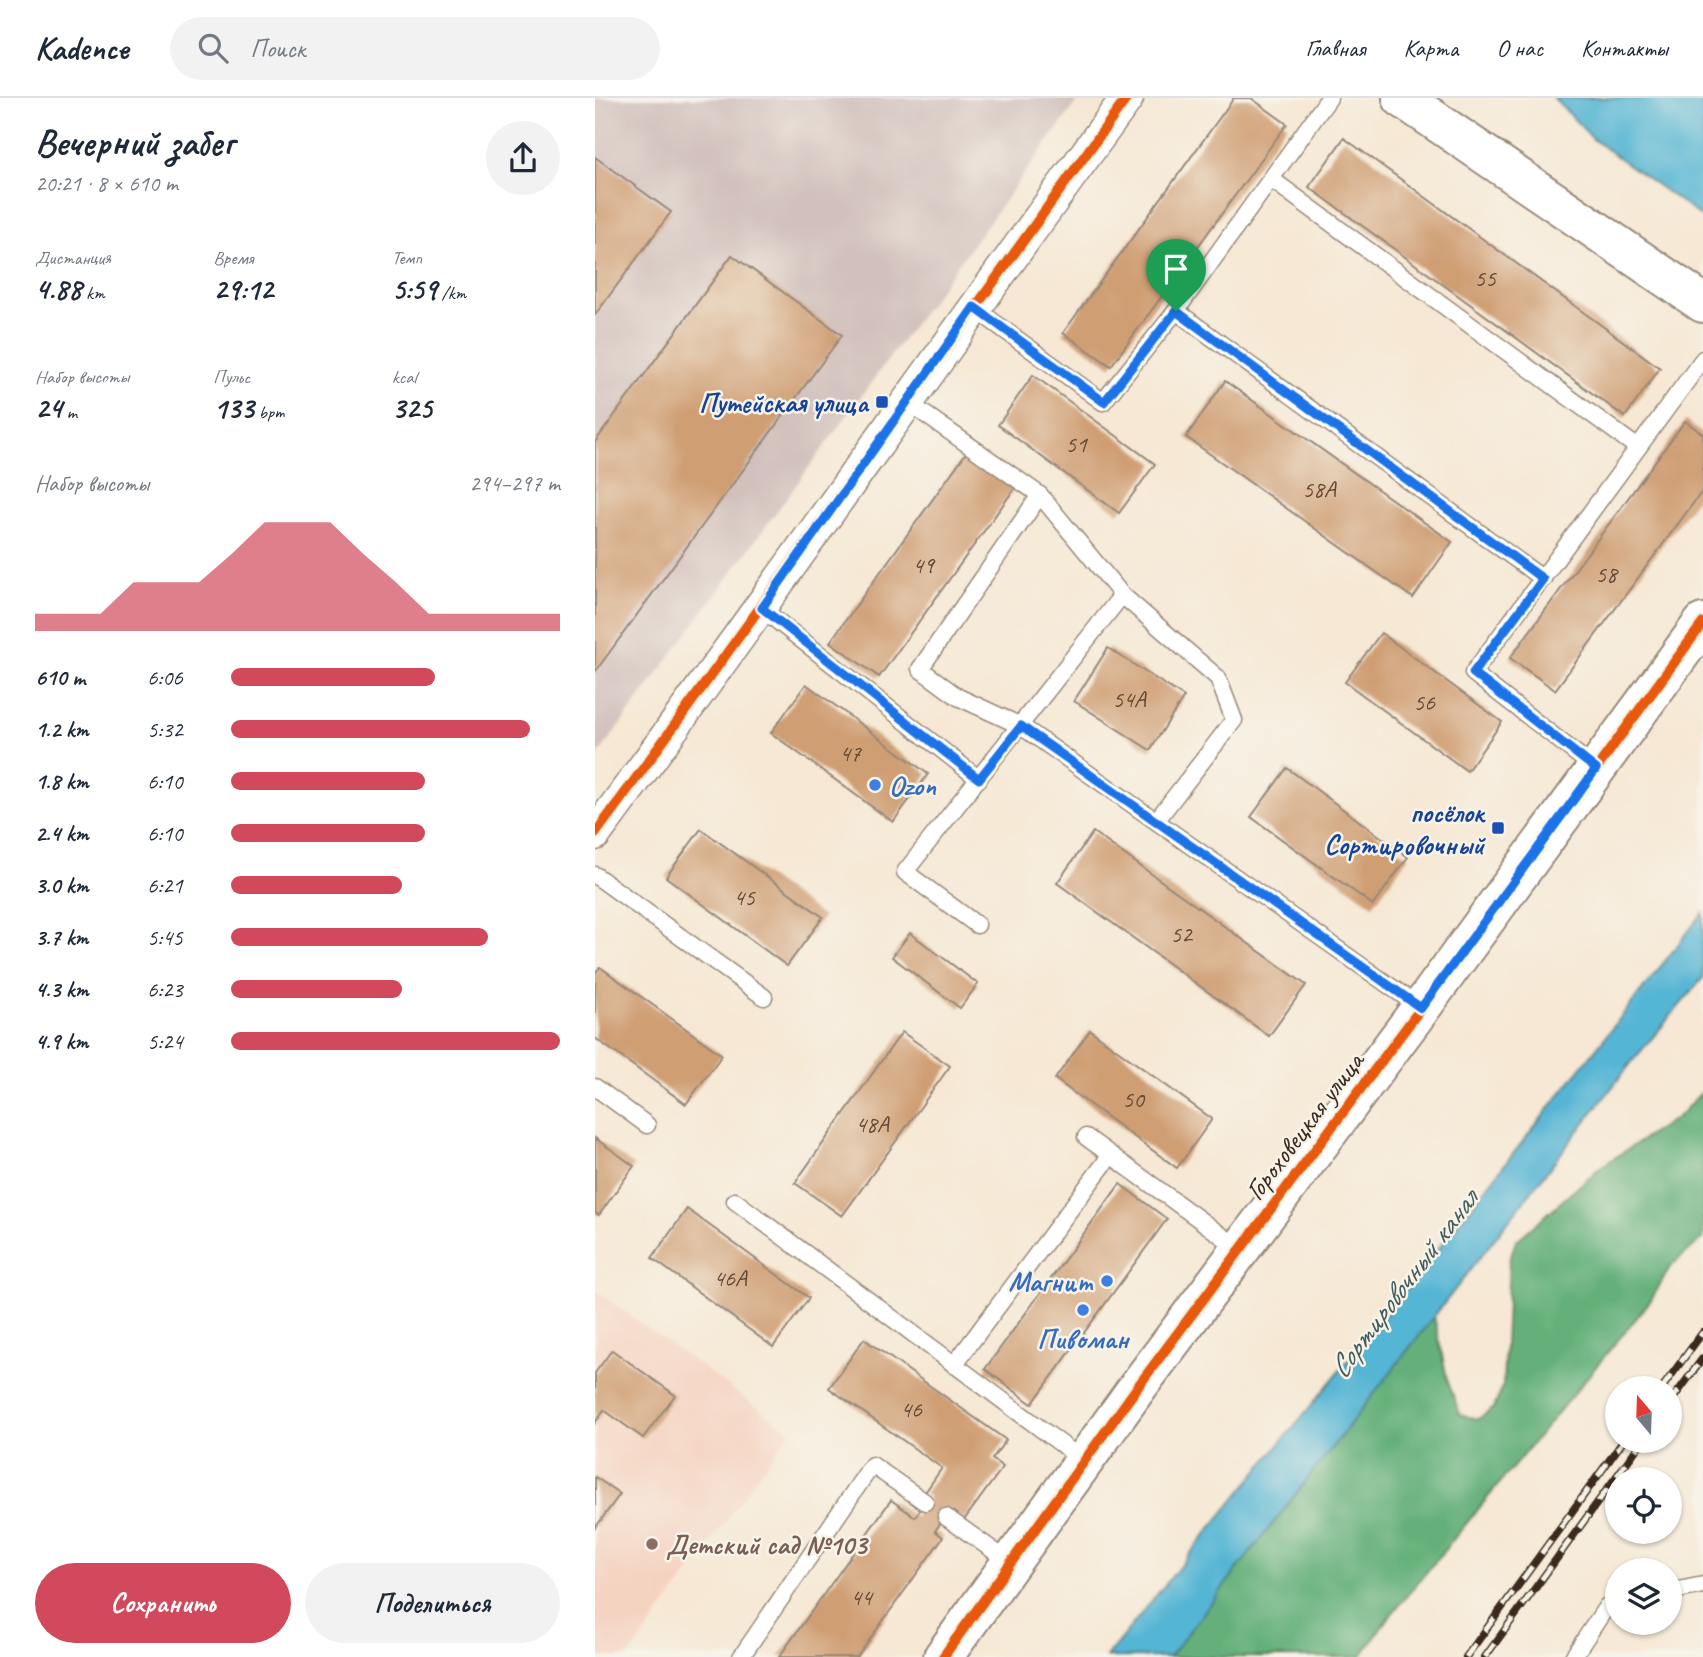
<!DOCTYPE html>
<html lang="ru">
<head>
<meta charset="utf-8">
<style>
  :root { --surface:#fff; --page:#f2f2f3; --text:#1f2937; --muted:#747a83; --line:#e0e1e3; --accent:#d1495b }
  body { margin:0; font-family:Caveat,sans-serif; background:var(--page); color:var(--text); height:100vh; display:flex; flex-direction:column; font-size:26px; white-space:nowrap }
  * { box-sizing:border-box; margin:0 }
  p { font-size:23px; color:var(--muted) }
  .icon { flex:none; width:38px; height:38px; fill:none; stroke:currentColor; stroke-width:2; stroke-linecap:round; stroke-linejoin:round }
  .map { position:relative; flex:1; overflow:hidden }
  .sheet { display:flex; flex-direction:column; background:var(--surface); width:595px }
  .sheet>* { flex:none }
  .needle { width:46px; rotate:341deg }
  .fabs { position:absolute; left:1010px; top:1278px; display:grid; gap:14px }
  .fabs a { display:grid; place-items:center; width:77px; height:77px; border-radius:50%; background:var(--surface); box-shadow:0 2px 5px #0004; font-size:35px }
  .pin { position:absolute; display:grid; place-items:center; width:60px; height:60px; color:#fff; margin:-72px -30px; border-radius:50% 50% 50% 0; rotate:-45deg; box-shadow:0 0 7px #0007 }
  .pin .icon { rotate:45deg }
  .round { display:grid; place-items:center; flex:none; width:74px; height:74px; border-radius:37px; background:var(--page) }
  .overview { display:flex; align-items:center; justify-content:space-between; height:119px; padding:0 35px }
  h1 { font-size:38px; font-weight:800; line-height:52px }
  .figures { display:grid; grid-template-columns:repeat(3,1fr); gap:10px; height:119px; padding:7px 35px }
  .figures div { display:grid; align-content:center }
  .figures b { font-size:30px; font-weight:800 }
  .figures small { font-size:19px; font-weight:400 }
  .figures p { font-size:19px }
  .chart { height:196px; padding:14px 35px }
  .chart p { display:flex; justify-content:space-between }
  .chart svg { width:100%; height:126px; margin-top:7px; fill:var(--accent); opacity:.7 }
  .primary-button { display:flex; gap:14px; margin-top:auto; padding:14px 35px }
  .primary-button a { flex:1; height:80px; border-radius:42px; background:var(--accent); color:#fff; font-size:28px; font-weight:800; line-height:80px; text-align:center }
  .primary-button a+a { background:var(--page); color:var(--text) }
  ul { padding:0 35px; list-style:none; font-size:23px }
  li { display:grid; grid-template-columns:112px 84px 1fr; align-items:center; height:52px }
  li i { height:18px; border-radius:9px; background:var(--accent) }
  header { display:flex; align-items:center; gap:42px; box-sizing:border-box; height:98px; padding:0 35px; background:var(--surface); border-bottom:2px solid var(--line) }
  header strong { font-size:33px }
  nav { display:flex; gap:38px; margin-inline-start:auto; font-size:24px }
  .search { width:490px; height:63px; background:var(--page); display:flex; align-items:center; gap:18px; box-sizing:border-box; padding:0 24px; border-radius:38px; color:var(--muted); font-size:26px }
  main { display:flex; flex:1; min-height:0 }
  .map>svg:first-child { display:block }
  .built { fill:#f5d3c1 }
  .industrial { fill:#d1c0bc }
  .forest { fill:#65b07a; stroke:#506d4c; stroke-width:2 }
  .water { fill:#55b5d4; stroke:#487079; stroke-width:2 }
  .building { fill:#cf9e73 }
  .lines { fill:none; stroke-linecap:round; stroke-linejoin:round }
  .lane-casing { stroke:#988979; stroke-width:19 }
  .street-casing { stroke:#988979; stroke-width:35 }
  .secondary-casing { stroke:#988979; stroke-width:42 }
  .lane { stroke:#fff; stroke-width:16 }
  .street { stroke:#fff; stroke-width:32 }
  .secondary { stroke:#fff; stroke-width:38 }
  .rail-casing { stroke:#3b2a1e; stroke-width:8 }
  .rail { stroke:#f7f3e8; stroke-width:5; stroke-dasharray:16; stroke-linecap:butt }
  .cycleway-casing { stroke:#f7f3e8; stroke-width:15 }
  .cycleway { stroke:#e8590c; stroke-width:10 }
  .route-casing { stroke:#fff; stroke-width:14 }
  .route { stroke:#1a73e8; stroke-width:9 }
  .transit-dot { fill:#1a4fb4; stroke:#f7f3e8; stroke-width:2.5 }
  .shop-dot { fill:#3f7fe0; stroke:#f7f3e8; stroke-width:2.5 }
  .education-dot { fill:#8d6e63; stroke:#f7f3e8; stroke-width:2.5 }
  .labels { text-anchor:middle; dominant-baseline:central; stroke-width:5; stroke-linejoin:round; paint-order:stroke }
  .number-label { font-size:24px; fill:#604733 }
  .transit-label { font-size:28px; font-weight:bold; fill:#164399; stroke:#f7f3e8; text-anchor:end }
  .shop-label { font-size:28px; font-weight:bold; fill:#366cbe; stroke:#f7f3e8; text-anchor:start }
  .street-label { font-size:28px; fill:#3b2a1e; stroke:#f7f3e8 }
  .education-label { font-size:28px; font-weight:bold; fill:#785e54; stroke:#f7f3e8; text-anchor:start }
  .water-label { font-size:30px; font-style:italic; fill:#445b5e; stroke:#f7f3e8 }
</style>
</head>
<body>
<header>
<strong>Kadence</strong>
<div class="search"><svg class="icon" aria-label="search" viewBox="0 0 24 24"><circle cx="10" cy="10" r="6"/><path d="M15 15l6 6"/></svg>Поиск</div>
<nav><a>Главная</a><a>Карта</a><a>О нас</a><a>Контакты</a></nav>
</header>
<main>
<section class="sheet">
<div class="overview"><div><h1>Вечерний забег</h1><p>20:21 · 8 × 610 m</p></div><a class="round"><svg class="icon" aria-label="share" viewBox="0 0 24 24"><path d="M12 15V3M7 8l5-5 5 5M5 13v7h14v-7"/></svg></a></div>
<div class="figures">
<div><p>Дистанция</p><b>4.88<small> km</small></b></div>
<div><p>Время</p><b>29:12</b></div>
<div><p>Темп</p><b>5:59<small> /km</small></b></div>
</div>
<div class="figures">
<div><p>Набор высоты</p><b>24<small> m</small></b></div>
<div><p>Пульс</p><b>133<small> bpm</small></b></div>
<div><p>kcal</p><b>325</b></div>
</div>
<div class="chart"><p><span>Набор высоты</span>294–297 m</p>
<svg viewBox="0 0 160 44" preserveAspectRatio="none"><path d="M0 44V38L10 38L20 38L30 27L40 27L50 27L60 17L70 6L80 6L90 6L100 17L110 27L120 38L130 38L140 38L150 38L160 38V44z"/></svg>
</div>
<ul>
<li><b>610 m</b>6:06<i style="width:62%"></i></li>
<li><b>1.2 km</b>5:32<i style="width:91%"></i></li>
<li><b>1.8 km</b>6:10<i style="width:59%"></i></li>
<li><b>2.4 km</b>6:10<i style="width:59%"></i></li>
<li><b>3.0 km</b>6:21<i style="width:52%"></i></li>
<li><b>3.7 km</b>5:45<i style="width:78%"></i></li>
<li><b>4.3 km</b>6:23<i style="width:52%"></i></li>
<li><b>4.9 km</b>5:24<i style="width:100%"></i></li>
</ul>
<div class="primary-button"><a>Сохранить</a><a>Поделиться</a></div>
</section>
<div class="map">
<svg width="1108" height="1559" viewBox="0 0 1108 1559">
  <rect width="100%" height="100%" fill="#f7f3e8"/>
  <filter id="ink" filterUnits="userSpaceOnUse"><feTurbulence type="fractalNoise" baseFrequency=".0143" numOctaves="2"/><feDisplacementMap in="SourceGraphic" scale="14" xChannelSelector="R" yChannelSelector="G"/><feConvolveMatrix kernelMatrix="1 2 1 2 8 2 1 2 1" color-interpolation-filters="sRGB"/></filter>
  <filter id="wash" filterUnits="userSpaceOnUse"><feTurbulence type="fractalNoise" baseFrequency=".00686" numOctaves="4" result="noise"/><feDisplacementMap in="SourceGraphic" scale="28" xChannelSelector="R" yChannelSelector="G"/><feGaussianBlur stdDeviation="1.57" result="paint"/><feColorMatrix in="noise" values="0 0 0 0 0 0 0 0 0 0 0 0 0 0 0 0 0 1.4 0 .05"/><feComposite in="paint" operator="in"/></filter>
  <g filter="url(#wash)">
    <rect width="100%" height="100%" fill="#f6e8d4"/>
    <path class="built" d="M0 1192 195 1333 34 1559H0Z"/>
    <path class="industrial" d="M0 0H485L0 661Z"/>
    <path class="forest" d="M1108 993V1140L1075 1169 1056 1202 790 1524 766 1559H574L839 1218 852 1281 865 1317 883 1321 899 1310 908 1288 914 1163 921 1143 1007 1068 1084 1018Z"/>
    <path class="water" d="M959 0H1108V120L999 42Z
      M1108 815V880L1040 960 574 1559H511L817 1184Z"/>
    <g id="blocks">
      <path class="building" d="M639 0H656L692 26 516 268 468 235Z
        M749 40 1065 270 1030 319 714 89Z
        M0 59 76 114 0 217Z
        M137 157 247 237 0 574V344Z
        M438 277 560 366 524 415 403 327Z
        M630 283 857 444 818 500 591 339Z
        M1090 323 1108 336V392L960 592 915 560Z
        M371 355 420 390 284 579 235 544Z
        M786 535 907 624 872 673 750 584Z
        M513 550 589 599 555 652 479 603Z
        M211 586 333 676 298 724 176 635Z
        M692 670 813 759 778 807 656 719Z
        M106 731 228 819 192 868 71 779Z
        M498 734 711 887 674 938 462 785Z
        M315 835 383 886 365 910 297 859Z
        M5 869 127 957 91 1006 0 940V875Z
        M495 932 617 1021 582 1070 460 981Z
        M307 934 355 968 247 1118 200 1085Z
        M0 1040 39 1068 4 1117 0 1115Z
        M525 1086 572 1121 437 1306 390 1271Z
        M92 1111 214 1200 178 1249 57 1160Z
        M269 1241 411 1342 397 1361 408 1369 369 1422 355 1412 340 1433 348 1439 262 1559H184L296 1402 320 1419 334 1399 329 1396 347 1370 234 1290Z
        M17 1252 80 1297 48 1340 9 1312 0 1325V1275Z
        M0 1379 25 1396 0 1430Z"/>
    </g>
  </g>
  <g filter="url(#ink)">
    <use href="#blocks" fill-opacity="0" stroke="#988979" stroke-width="2"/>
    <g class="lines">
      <g class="lane-casing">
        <path id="lane" d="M676 81 1043 350
          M378 209 508 304 581 213 734 0
          M581 213 948 481
          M311 303 445 397 325 571 363 599 426 628 826 910
          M445 397 527 497 623 580 639 622 561 723
          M167 511 384 681
          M1001 671 878 575 1108 261
          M0 777 169 899
          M382 827 310 774 527 497
          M0 989 52 1027
          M491 1039 645 1151
          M140 1103 489 1363
          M359 1267 515 1058
          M351 1419 416 1465
          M1074 1494 1108 1487
          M146 1559 277 1367 330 1404
          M978 1559 1012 1508 1022 1506"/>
      </g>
      <g class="street-casing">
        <path id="street" d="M0 736C180 493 353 244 532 0"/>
      </g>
      <g class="secondary-casing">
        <path id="secondary" d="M807 0 1108 205
          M348 1559 544 1287 826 910 1108 525"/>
      </g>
      <use href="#lane" class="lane"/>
      <use href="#street" class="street"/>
      <use href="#secondary" class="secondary"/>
      <g class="rail-casing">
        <path id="rail" d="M1067 1290 1108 1234
          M1074 1306 1108 1260
          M871 1559 1029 1342
          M890 1559 1048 1342"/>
      </g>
      <use href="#rail" class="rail"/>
      <g class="cycleway-casing">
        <path id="cycleway" d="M0 736C180 493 353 244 532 0
          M348 1559 544 1287 826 910 1108 525"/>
      </g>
      <use href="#cycleway" class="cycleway"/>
    </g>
  </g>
  <g class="lines" filter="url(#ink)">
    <g class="route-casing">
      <path id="route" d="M379 209 509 304 581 213 948 481 878 575 1001 671 826 910 426 628 384 681 167 510Z"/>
    </g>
    <use href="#route" class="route"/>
  </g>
  <g class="transit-dot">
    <rect x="280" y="297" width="14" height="14" rx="3.5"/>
    <rect x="896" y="723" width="14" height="14" rx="3.5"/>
  </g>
  <g class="shop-dot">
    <circle cx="280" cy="687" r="7"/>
    <circle cx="512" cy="1183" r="7"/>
    <circle cx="488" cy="1212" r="7"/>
  </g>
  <circle class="education-dot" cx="57" cy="1446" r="7"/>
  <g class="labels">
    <g class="number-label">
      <text x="890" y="180">55</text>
      <text x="481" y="346">51</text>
      <text x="724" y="391">58А</text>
      <text x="328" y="467">49</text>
      <text x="1011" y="476">58</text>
      <text x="534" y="601">54А</text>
      <text x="829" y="604">56</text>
      <text x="255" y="655">47</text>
      <text x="149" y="799">45</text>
      <text x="586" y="836">52</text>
      <text x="538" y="1001">50</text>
      <text x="277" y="1026">48А</text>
      <text x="135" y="1180">46А</text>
      <text x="316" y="1311">46</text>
      <text x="266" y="1499">44</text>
    </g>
    <g class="transit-label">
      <text x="273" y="304">Путейская улица</text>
      <text x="889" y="714">посёлок<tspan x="889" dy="32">Сортировочный</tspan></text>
    </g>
    <g class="shop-label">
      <text x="294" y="687">Ozon</text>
      <text x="498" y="1183" text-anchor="end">Магнит</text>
      <text x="488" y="1240" text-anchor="middle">Пивоман</text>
    </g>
    <g class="street-label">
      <text transform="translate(709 1028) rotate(-53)">Гороховецкая улица</text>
    </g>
    <g class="education-label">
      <text x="71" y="1446">Детский сад №103</text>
    </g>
    <g class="water-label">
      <text transform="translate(808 1186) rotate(-53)">Сортировочный канал</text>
    </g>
  </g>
</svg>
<div class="fabs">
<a><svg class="needle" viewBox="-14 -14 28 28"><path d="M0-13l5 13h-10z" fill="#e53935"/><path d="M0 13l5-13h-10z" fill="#747a83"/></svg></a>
<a><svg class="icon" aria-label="locate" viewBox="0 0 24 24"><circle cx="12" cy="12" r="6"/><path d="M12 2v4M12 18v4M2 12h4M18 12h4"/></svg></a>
<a><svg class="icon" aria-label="layers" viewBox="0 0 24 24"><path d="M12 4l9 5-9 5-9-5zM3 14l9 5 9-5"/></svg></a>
</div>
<div class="pin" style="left:581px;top:213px;background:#1e9e55"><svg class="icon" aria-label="arrive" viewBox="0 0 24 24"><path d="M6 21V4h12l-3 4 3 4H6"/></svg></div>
</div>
</main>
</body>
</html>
